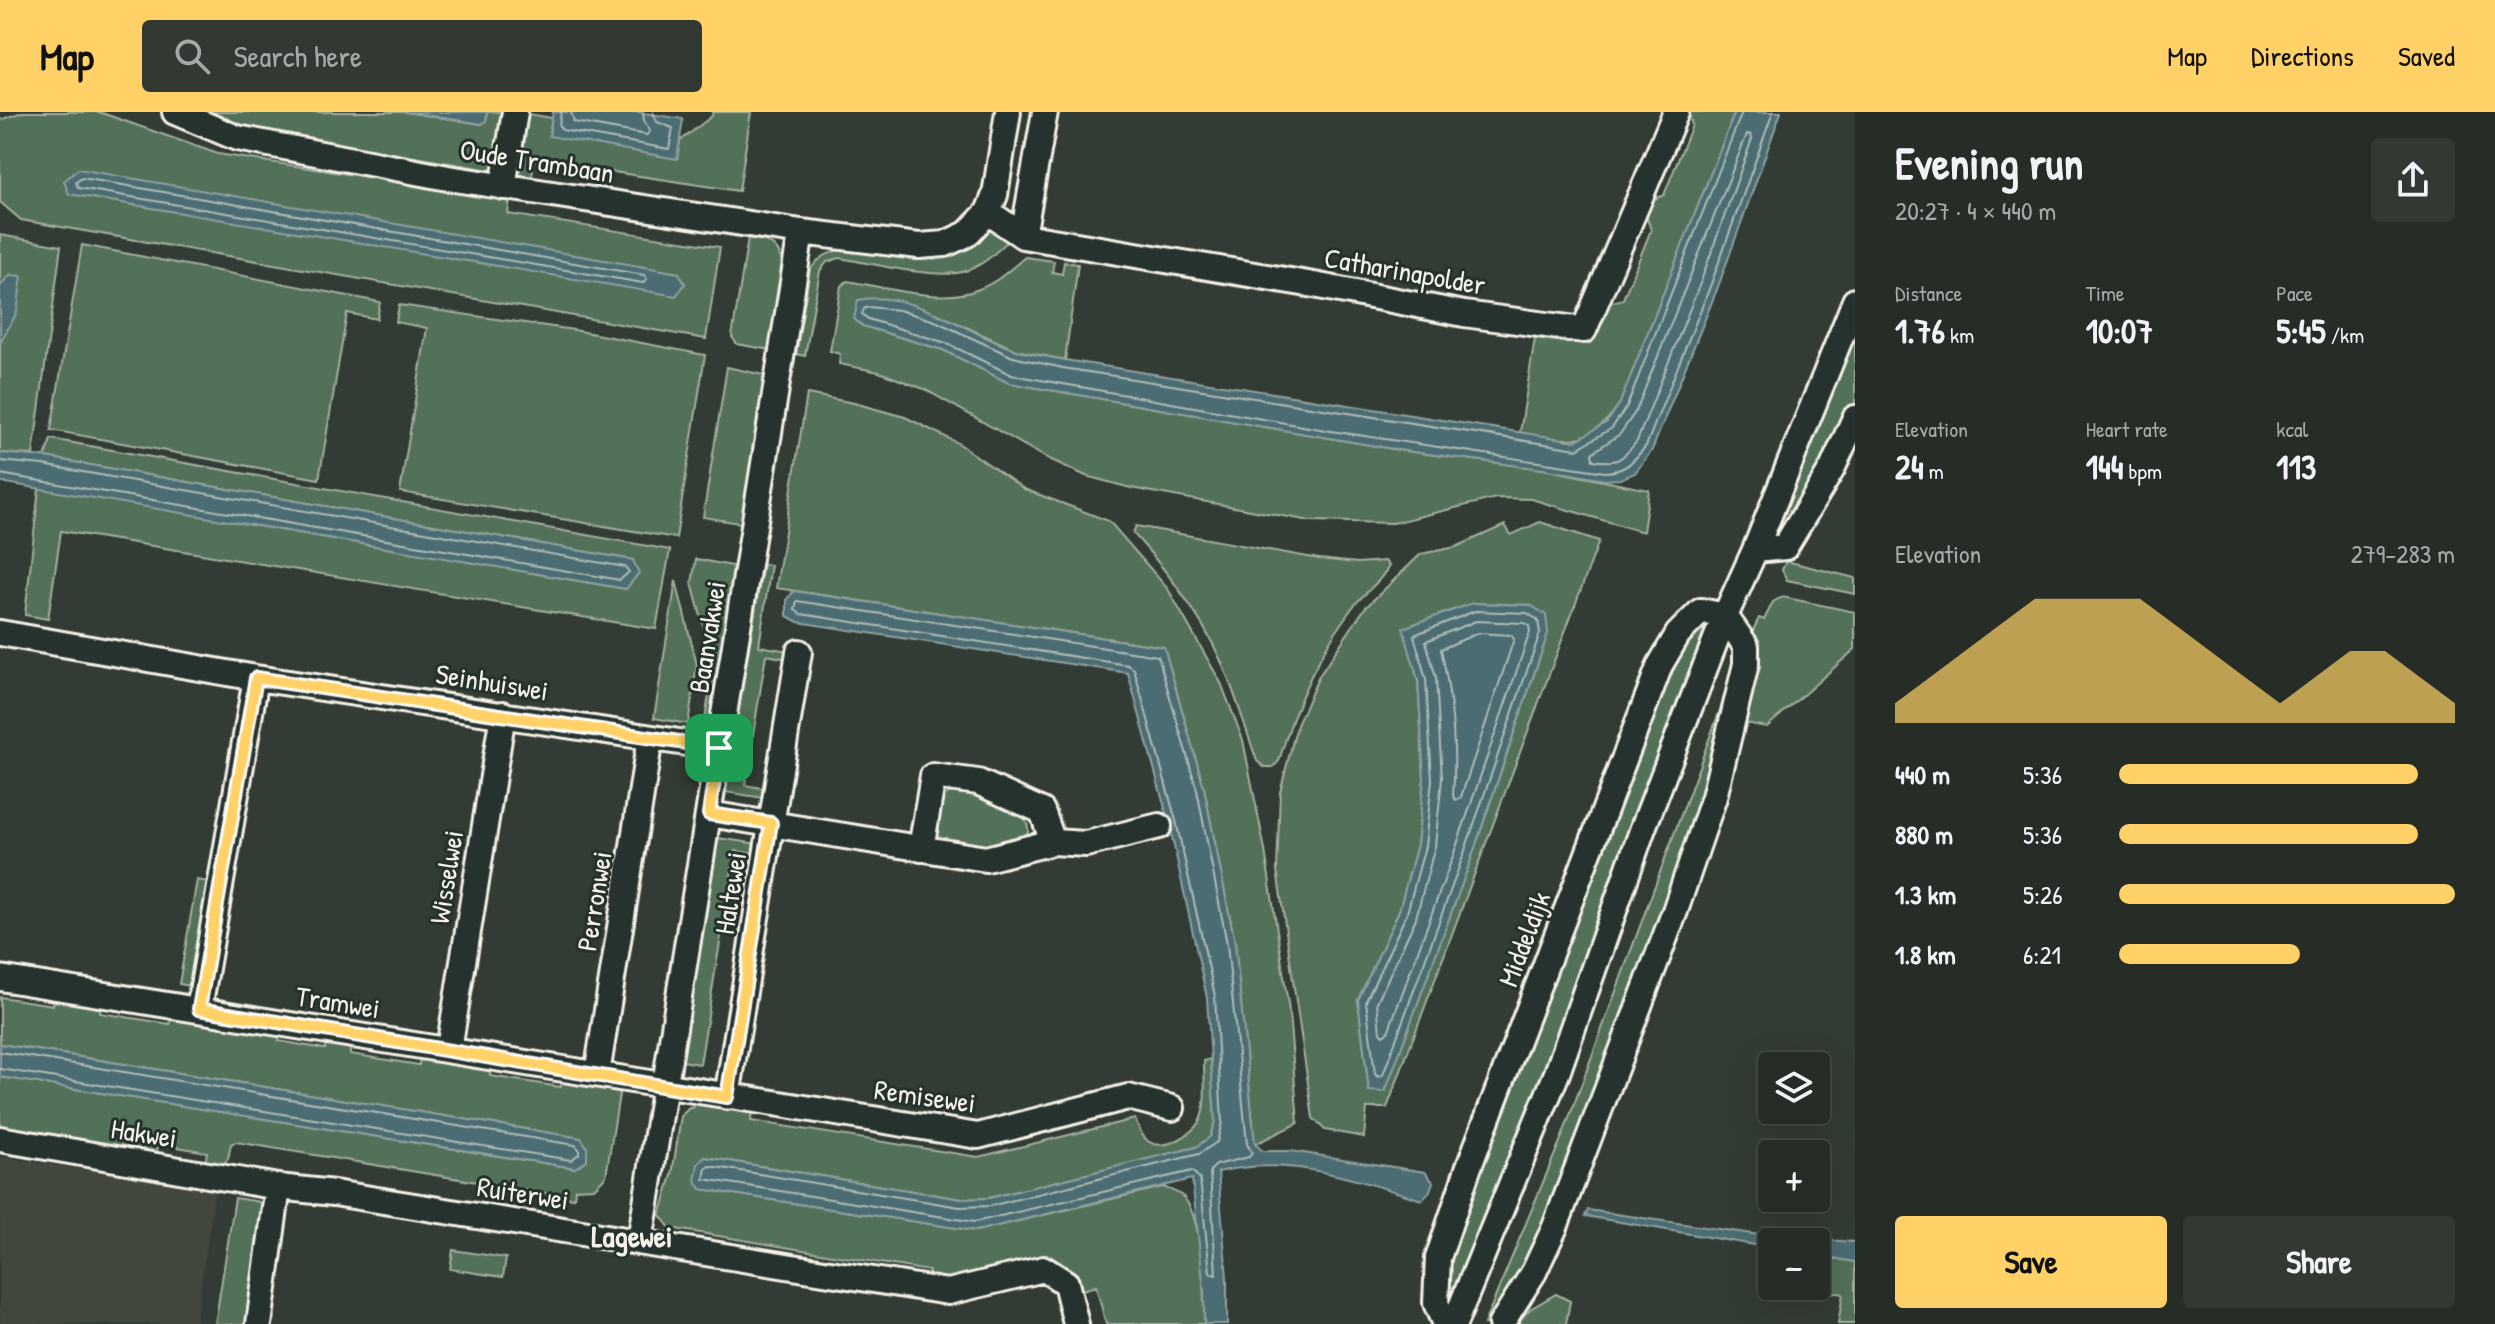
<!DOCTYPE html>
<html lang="en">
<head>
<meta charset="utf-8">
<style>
  :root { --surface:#262d27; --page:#323933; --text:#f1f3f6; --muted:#a4a8a7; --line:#424944; --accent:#ffd166 }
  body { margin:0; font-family:"Patrick Hand",sans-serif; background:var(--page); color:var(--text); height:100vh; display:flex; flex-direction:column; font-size:30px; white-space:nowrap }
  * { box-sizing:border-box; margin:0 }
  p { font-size:26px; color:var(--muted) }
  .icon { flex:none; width:44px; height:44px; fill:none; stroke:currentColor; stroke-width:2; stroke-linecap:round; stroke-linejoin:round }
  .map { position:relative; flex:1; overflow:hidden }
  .details { display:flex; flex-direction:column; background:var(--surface); width:640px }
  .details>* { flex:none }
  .tools { position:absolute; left:1758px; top:940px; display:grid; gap:16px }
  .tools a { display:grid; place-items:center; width:72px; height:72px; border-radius:8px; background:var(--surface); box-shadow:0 8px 32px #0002,0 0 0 2px var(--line); font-size:40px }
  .pin { position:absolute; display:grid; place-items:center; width:68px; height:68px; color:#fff; margin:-34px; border-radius:16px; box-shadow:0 4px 12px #0006 }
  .round { display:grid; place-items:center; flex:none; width:84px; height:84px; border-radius:8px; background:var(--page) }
  .head { display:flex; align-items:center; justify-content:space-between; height:136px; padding:0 40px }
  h1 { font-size:44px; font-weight:700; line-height:60px }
  .metrics { display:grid; grid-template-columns:repeat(3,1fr); gap:12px; height:136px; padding:8px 40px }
  .metrics div { display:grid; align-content:center }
  .metrics b { font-size:34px; font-weight:700 }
  .metrics small { font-size:22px; font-weight:400 }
  .metrics p { font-size:22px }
  .chart { height:224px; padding:16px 40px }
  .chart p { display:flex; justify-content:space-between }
  .chart svg { width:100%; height:144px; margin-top:8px; fill:var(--accent); opacity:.7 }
  .button { display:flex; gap:16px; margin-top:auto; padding:16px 40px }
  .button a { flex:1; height:92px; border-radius:8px; background:var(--accent); color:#111; font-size:32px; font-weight:700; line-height:92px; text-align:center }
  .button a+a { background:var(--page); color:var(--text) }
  ul { padding:0 40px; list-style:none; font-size:26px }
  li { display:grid; grid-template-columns:128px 96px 1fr; align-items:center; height:60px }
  li i { height:20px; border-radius:10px; background:var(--accent) }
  header { display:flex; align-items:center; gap:48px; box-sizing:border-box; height:112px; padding:0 40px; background:var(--accent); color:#111 }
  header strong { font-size:38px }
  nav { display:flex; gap:44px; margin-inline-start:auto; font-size:28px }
  .search { width:560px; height:72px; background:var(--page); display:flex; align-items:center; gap:20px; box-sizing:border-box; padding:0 28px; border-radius:8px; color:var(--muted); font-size:30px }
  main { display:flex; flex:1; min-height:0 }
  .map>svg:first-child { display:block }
  .built { fill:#43473c }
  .green { fill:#537058; stroke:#a4b0a0; stroke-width:2; fill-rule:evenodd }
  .water { fill:#4b6c72; stroke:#8fa1a1; stroke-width:2 }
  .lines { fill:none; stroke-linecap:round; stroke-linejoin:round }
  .shore { stroke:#b0bcb9; stroke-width:2 }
  .street-casing { stroke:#f4f1e8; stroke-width:30 }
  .street { stroke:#26332d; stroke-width:24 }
  .route-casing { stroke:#fff; stroke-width:16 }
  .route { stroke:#ffd166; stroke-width:10 }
  .labels { text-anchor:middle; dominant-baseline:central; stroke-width:6; stroke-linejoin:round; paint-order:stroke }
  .street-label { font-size:28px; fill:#f4f1e8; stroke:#26332d }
  .neighbourhood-label { font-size:30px; font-weight:bold; fill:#f4f1e8; stroke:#26332d }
</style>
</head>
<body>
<header>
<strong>Map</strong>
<div class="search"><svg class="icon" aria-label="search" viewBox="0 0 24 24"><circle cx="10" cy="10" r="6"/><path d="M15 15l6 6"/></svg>Search here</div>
<nav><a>Map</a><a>Directions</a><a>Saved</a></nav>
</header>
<main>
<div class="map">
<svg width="1855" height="1212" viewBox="0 0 1855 1212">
  <rect width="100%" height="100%" fill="#333c34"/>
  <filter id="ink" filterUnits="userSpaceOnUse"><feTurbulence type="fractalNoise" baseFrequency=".0125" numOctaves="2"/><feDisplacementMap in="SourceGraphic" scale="16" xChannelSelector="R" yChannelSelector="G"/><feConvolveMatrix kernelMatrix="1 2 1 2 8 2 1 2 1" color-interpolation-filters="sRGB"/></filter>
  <g filter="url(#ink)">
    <path class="built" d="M0 1045 215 1077 195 1212H0Z"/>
    <path class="green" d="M22 0H99L218 42 510 87 508 102 720 135 706 227 21 108 0 90V8Z
      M205 0H406L481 12 486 9 487 0H517L552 6 549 23 677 46 680 29 712 4 713 0H751L739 79 534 48 532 65 237 15Z
      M1688 0H1735L1620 291C1588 338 1570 328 1520 321L1535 226 1563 230 1565 223H1592L1602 212 1609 191 1623 187 1651 118 1646 103 1652 88 1664 83 1692 13Z
      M997 117 1012 125C997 139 983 155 962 160 933 167 871 151 839 146L827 150 820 159 805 244 796 242 810 158C836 119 884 148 922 146 931 145 944 144 953 139 968 131 979 119 997 117Z
      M0 123 61 134 33 343 0 341V231L17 200 10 163 0 174Z
      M748 126C759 128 770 128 777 138 790 154 774 216 771 238L737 232 732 225Z
      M82 133 380 190 377 207 347 201 319 367 51 318Z
      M1025 145 1054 149 1052 160 1062 162 1064 150 1078 152 1065 248 1016 238 938 202 900 191 863 214 943 238 1009 271 1405 339 1543 357 1649 378 1643 420 1531 387 1496 386 1393 411 1310 409 1131 376 1086 364 1045 345 924 277 879 260 839 252 840 242 830 239 841 174 847 169C885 175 943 193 979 177 997 170 1010 158 1025 145Z
      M399 193 574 218 705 243 676 426 400 380 427 216 396 210Z
      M1855 217V290L1816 376 1780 428 1774 425V420Z
      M727 255 768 264 745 417 739 411 703 405Z
      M807 282 854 291 905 305 958 331 1024 377 1109 409 1168 477 1221 571 1243 628 1265 738 1289 899 1298 1011 1255 1032 1235 831 1204 676 1164 535 776 476Z
      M51 327 670 438 656 517 61 419 48 507 25 503 39 376 626 477 633 448 45 345Z
      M1540 410 1599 429 1387 996H1367L1364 1025 1325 1018 1313 1006 1277 758 1280 680 1297 613 1319 564 1365 496 1421 442 1456 435 1505 413 1511 423ZM1473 491 1530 493 1548 521 1470 750 1385 979H1369L1358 888 1399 799 1417 733 1424 667 1418 568 1404 516Z
      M1136 414 1319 447 1357 451 1385 449 1389 454C1381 470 1363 482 1352 496 1317 543 1295 593 1279 649L1273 655H1264L1257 649C1247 621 1239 593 1228 566 1208 512 1171 463 1133 421Z
      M696 447 737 455 711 621 703 619 714 554 692 471Z
      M1786 449 1855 466V482L1787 468 1782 458Z
      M763 452 771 453 759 534 789 539 788 547 766 543 745 673 767 677 763 686 725 680Z
      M676 469 697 553 688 612 654 606Z
      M1782 485 1855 500V537L1767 615 1739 610 1754 543V516L1759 506 1764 508 1773 490Z
      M1702 507 1708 511V518L1554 940 1458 1177 1446 1173 1453 1142 1473 1077 1666 561Z
      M1741 541 1706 677 1552 1104 1494 1212H1484L1562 1025Z
      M961 677 1023 704C1039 727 1014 736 993 736 974 736 953 730 934 727 938 701 931 683 961 677Z
      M718 726 758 732 756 742 735 739 700 952 682 949Z
      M197 768 231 774 213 878 179 872Z
      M0 885 53 893 55 885 101 893 100 901 170 912 172 904 280 921 279 929 325 937 326 929 350 933V942L419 953 420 945 491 955 490 964 561 975 562 968 620 976 606 1064 594 1076 575 1077 574 1086 236 1030 231 1032 228 1047 222 1053 205 1050 207 1040 159 1032 156 1042 0 1017V965L575 1056 581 1026 0 932Z
      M1211 947 1215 1009 1210 1025 1197 1035 989 1086 961 1087 705 1045 701 1077 976 1119 1163 1075C1170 1078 1181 1081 1185 1087 1204 1112 1204 1181 1204 1212H1106L1096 1174 1082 1178 1060 1150C1015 1148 972 1176 927 1169L929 1159 670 1116 660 1103 672 1063 681 1004 689 996H693L695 988 752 997 751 1009 978 1045 1135 1007C1138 1014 1141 1024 1148 1029 1164 1040 1194 1023 1201 1006 1207 990 1204 966 1204 949Z
      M235 1086 261 1090 248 1200 246 1212H215Z
      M453 1138 506 1146 503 1165 450 1157Z
      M1816 1143 1855 1150V1212H1838L1843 1182 1798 1174H1816Z
      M1556 1182 1570 1189 1566 1212H1516L1530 1197Z"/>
    <path class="water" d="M406 0H487L486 9 482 12Z
      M553 0H637L683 7 677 47 549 24Z
      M1735 0H1781L1718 175 1652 338 1635 361 1620 367 1605 368 1543 357 1405 339 1009 271 943 238 863 214 854 207 858 188C912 177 968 222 1016 238 1032 243 1049 244 1065 248L1575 329 1607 310 1620 291Z
      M78 57 679 161 685 172 676 184 69 82 64 69Z
      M10 163 22 164 17 200 0 231V174Z
      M0 341 45 345 633 448 639 461 626 477 0 370Z
      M794 479 1164 535 1204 676 1235 831 1255 1032 1263 1039H1291L1425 1060 1433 1070 1429 1081 1422 1088C1353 1067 1290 1043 1218 1060L1227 1166V1212H1204V1179L1192 1067 976 1119 701 1077 695 1068 698 1052 705 1045 961 1087 989 1086 1196 1035 1210 1025 1215 1009 1207 886 1169 711 1128 561 798 510 787 504V487Z
      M1473 491 1530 493 1546 503 1548 521 1470 750 1385 980 1369 979 1358 888 1399 799 1417 733 1424 667 1418 568 1403 516Z
      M0 932 581 1026 587 1035V1048L575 1056 0 965Z
      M1588 1098 1773 1125 1855 1130V1150L1816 1143V1130H1772V1136L1585 1104Z"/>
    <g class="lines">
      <path class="shore" d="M561 0 559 14 562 18 669 37 673 16 657 10 653 0
        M571 0 574 10 647 23 650 19 644 9 643 0
        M1742 0 1627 294 1612 316 1577 337 1063 256 1013 245 935 209 899 198 868 195 864 197 862 202 868 207 946 231 1012 263 1331 319 1605 360C1626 359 1633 350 1646 334L1711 172 1773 0
        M1747 22 1751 23 1752 27 1701 169 1637 329C1622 348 1618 352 1593 348L1592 341 1620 322 1636 299Z
        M82 66 644 163 647 167 643 171 78 76 76 70Z
        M0 349 43 353 625 455 629 460 620 468 0 362
        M797 489 1158 544 1197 678 1227 832 1247 1032 1252 1041 1249 1045 1216 1053 1210 1059 1216 1163 1210 1161 1200 1067 1192 1059 975 1110 704 1067 706 1056 710 1054 960 1095 990 1094 1199 1042 1217 1030 1222 1010 1215 884 1176 709 1134 557 1128 553 801 502 795 498Z
        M1475 499 1527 501 1538 508 1540 521 1462 747 1383 963 1378 965 1375 962 1366 889 1407 801 1425 734 1432 668 1426 568 1414 523Z
        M1476 509 1524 511 1529 514 1530 520 1453 744 1388 920 1383 923 1380 920 1377 890 1416 806 1435 734 1442 666 1436 566 1426 529Z
        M1478 521 1511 523 1514 527 1461 685 1456 688 1453 684C1457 636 1451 583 1441 537Z
        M0 940 575 1033 579 1037V1042L571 1048 0 957"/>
      <g class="street-casing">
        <path id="street" d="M175 0 237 26 448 66 801 120 919 134 945 132 967 122 988 100 995 83 1008 0
          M503 75 515 0
          M988 100 1023 124 1314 173 1464 202 1584 218 1676 0
          M1023 124 1045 0
          M1755 438 1785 435 1832 357 1855 306
          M0 521 256 566 719 636
          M709 702 986 747 1053 730 1042 699 978 670 933 664 921 737
          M1053 730 1086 732 1159 714
          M0 866 978 1024 1128 985 1172 996
          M199 897 256 566
          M449 937 503 602
          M597 962 650 626
          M727 985 799 540
          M0 1027 278 1075 334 1081 948 1180 1044 1157 1066 1171 1076 1212
          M640 1129 801 120
          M259 1212 278 1075
          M1445 1212 1436 1191 1438 1146 1468 1057 1660 553 1678 522 1701 499 1725 504 1746 534V552L1714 685 1675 799 1555 1115 1534 1160 1501 1212
          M1454 1212 1557 961 1643 716 1725 504 1755 438 1855 189"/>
      </g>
      <use href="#street" class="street"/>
    </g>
  </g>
  <g class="lines" filter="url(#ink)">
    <g class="route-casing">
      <path id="route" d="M256 566 719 636 709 702 771 711 727 985 199 897Z"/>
    </g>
    <use href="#route" class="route"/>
  </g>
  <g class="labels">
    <g class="street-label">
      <text transform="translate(537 49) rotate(9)">Oude Trambaan</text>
      <text transform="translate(1405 159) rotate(10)">Catharinapolder</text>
      <text transform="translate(707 525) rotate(-81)">Baanvakwei</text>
      <text transform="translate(492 570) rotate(9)">Seinhuiswei</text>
      <text transform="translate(446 765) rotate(-81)">Wisselwei</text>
      <text transform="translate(730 781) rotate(-81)">Haltewei</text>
      <text transform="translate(594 789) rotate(-81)">Perronwei</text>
      <text transform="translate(1524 827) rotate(-69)">Middeldijk</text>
      <text transform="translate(338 890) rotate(9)">Tramwei</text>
      <text transform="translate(925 984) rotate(8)">Remisewei</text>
      <text transform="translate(144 1021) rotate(9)">Hakwei</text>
      <text transform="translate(523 1081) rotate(9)">Ruiterwei</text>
    </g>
    <g class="neighbourhood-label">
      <text x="632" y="1124">Lagewei</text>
    </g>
  </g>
</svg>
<div class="tools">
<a><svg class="icon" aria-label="layers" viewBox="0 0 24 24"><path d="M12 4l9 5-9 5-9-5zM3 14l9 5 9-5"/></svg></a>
<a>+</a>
<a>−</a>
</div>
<div class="pin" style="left:719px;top:636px;background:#1e9e55"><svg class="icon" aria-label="arrive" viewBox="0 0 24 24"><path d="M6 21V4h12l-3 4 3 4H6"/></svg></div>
</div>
<section class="details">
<div class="head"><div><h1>Evening run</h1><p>20:27 · 4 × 440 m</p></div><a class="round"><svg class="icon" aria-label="share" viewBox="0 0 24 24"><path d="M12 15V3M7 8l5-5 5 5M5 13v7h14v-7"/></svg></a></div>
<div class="metrics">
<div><p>Distance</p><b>1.76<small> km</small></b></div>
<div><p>Time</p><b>10:07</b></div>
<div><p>Pace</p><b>5:45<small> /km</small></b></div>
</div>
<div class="metrics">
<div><p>Elevation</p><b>24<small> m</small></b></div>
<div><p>Heart rate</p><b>144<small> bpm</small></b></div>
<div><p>kcal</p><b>113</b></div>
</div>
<div class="chart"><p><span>Elevation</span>279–283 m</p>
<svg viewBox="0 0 160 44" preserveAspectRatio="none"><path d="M0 44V38L10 30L20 22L30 14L40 6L50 6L60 6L70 6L80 14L90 22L100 30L110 38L120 30L130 22L140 22L150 30L160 38V44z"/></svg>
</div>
<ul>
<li><b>440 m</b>5:36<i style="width:89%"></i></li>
<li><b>880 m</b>5:36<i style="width:89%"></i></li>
<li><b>1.3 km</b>5:26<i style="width:100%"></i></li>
<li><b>1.8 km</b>6:21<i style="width:54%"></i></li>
</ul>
<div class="button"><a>Save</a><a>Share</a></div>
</section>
</main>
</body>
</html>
